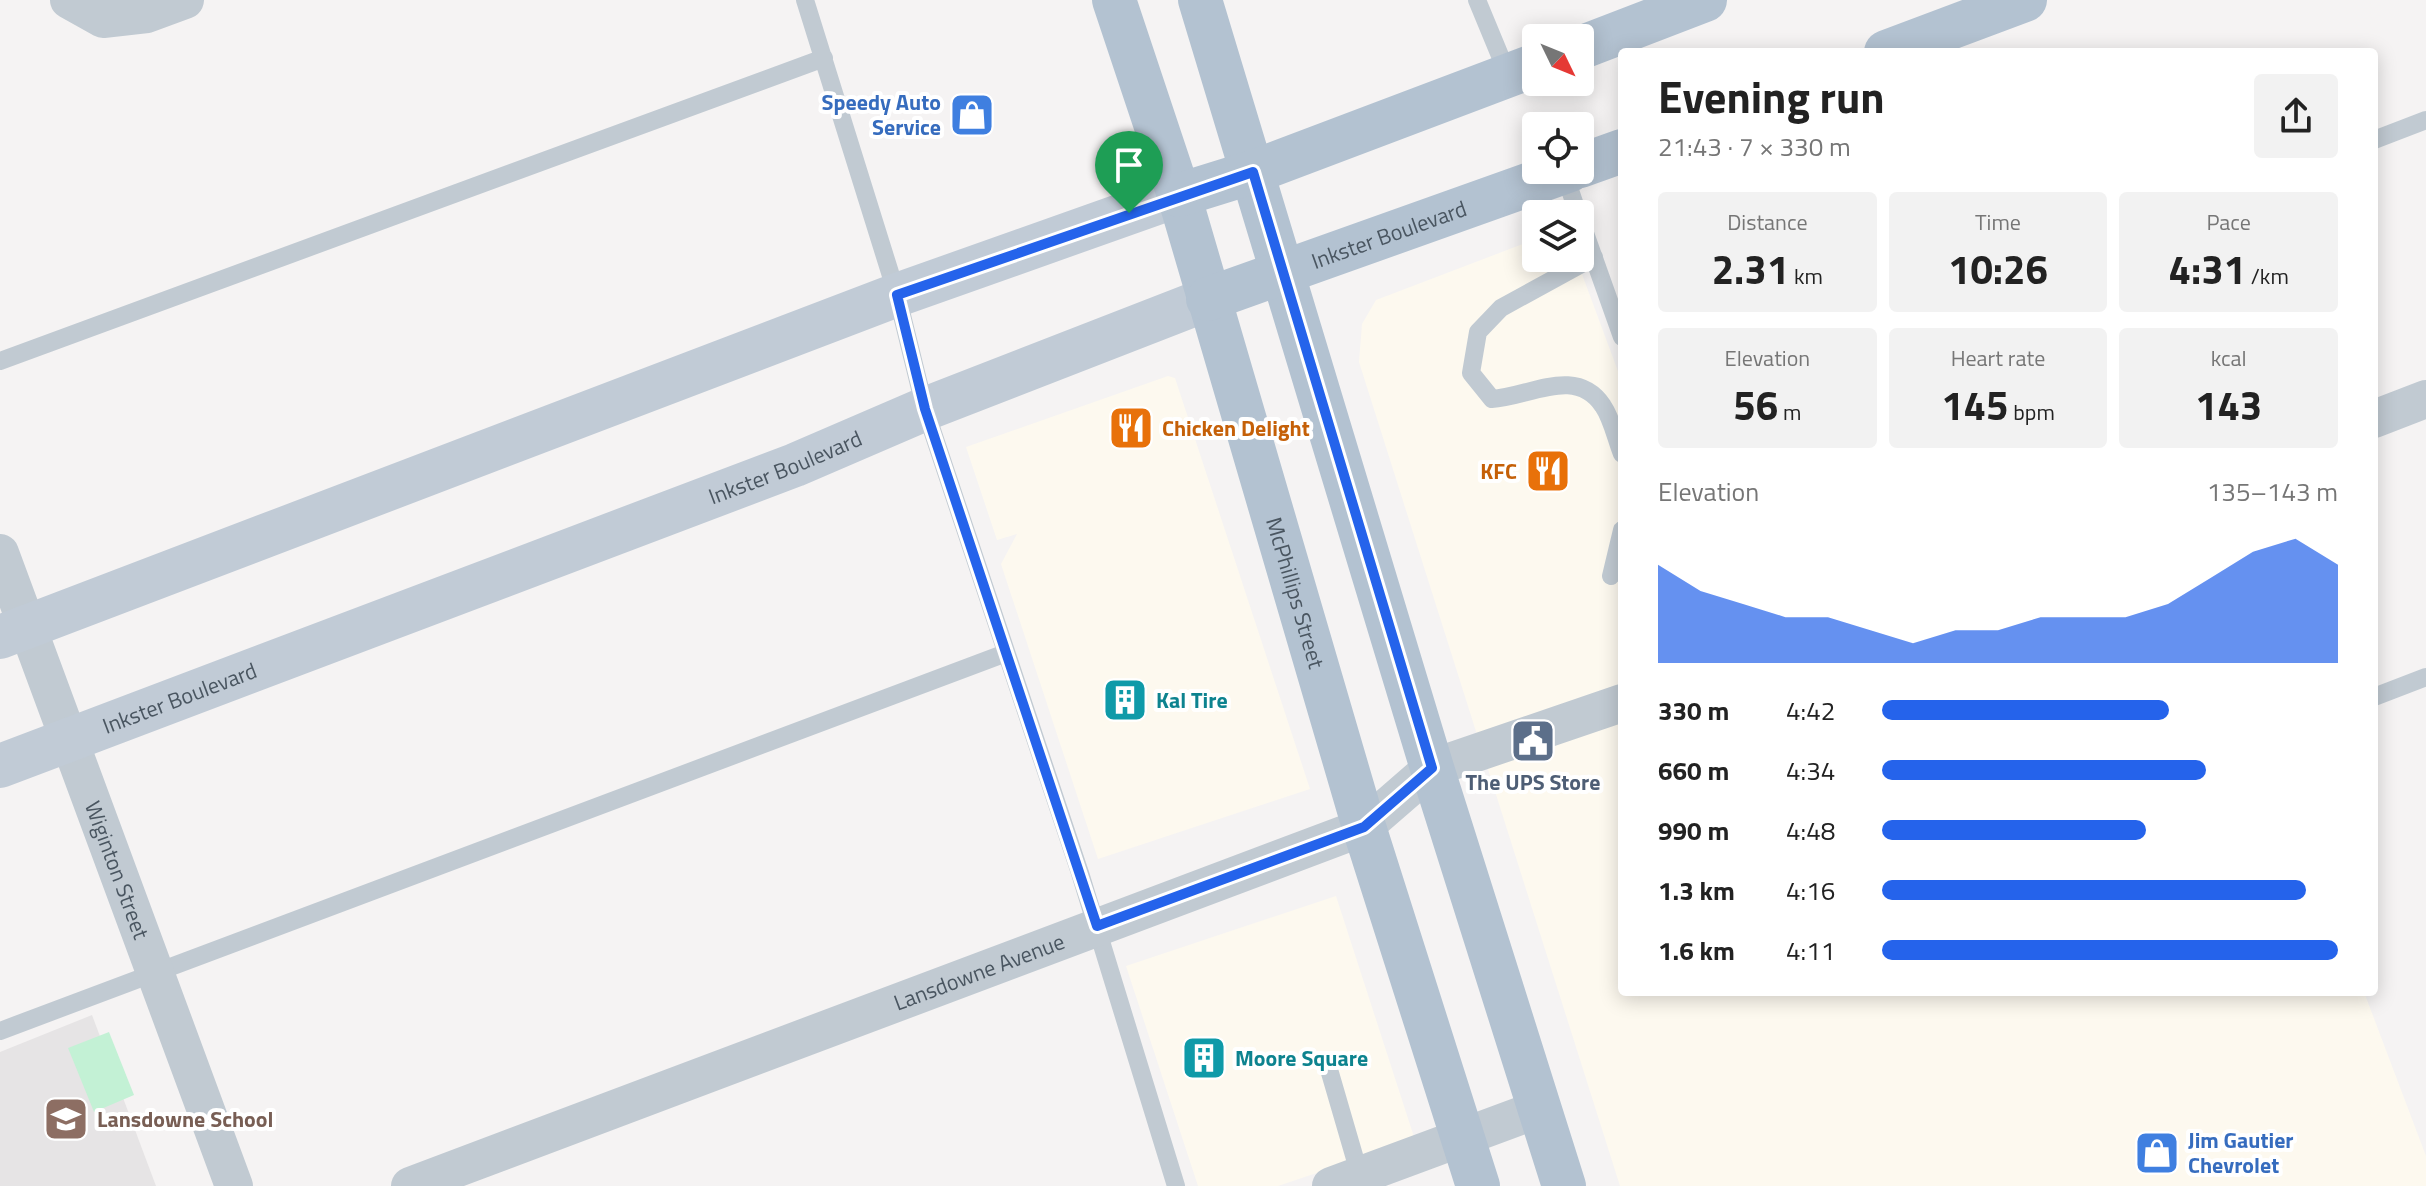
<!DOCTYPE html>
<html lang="en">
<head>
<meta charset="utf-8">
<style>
  :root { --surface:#fff; --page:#f2f2f2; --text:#222; --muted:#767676; --accent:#2563eb }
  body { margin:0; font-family:"Titillium Web",sans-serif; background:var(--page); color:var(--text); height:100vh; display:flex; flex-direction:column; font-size:30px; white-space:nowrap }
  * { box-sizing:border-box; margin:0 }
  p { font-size:26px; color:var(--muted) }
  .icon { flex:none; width:44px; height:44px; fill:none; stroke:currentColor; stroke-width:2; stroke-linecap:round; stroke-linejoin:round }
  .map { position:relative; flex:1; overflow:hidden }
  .side { position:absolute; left:1618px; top:48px; width:760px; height:948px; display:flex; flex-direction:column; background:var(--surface); border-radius:8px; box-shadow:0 4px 20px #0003 }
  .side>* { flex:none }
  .needle { width:52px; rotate:133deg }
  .tools { position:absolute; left:1522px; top:24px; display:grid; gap:16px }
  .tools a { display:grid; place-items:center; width:72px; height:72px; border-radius:8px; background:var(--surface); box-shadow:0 4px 20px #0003; font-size:40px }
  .pin { position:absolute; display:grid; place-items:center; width:68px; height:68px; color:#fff; margin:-82px -34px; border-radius:50% 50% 50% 0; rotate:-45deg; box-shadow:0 0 8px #0007 }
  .pin .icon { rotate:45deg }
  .round { display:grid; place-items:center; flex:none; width:84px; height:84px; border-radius:8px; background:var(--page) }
  .headline { display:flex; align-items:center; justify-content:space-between; height:136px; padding:0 40px }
  h1 { font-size:44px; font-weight:700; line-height:60px }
  .stats { display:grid; grid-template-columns:repeat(3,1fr); gap:12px; height:136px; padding:8px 40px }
  .stats div { display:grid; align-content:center; border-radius:8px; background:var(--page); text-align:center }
  .stats b { font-size:40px; font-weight:700 }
  .stats small { font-size:22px; font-weight:400 }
  .stats p { font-size:22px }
  .chart { height:224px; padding:16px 40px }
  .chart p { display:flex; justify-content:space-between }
  .chart svg { width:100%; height:144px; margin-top:8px; fill:var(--accent); opacity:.7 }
  ul { padding:0 40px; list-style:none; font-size:26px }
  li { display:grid; grid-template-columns:128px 96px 1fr; align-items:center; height:60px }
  li i { height:20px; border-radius:10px; background:var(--accent) }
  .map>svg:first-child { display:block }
  .commercial { fill:#fdf9ef }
  .education { fill:#e6e4e5 }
  .green { fill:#c3f1d5 }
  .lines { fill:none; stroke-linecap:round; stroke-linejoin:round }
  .lane { stroke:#c1cad2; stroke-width:18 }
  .street { stroke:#c1cad2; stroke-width:38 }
  .secondary { stroke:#c1cbd6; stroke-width:44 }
  .primary { stroke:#b3c2d1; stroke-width:44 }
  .route-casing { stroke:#fff; stroke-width:16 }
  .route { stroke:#2563eb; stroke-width:10 }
  .labels { text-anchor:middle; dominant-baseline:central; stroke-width:8; stroke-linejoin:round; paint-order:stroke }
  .shop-label { font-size:22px; font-weight:bold; fill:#366cbe; stroke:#fff; text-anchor:end }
  .street-label { font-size:22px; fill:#4a5661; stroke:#fff }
  .food-label { font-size:22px; font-weight:bold; fill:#c56008; stroke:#fff; text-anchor:start }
  .culture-label { font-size:22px; font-weight:bold; fill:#0d838f; stroke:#fff; text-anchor:start }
  .service-label { font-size:22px; font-weight:bold; fill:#4e5e75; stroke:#fff }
  .education-label { font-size:22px; font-weight:bold; fill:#785e54; stroke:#fff; text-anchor:start }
</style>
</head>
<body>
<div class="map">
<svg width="2426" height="1186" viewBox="0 0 2426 1186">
  <rect width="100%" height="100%" fill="#f5f3f3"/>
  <path class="commercial" d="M1536 239V258H1576L1622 382V992H2364L2426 1156V1186H1620L1359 362 1362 324 1376 300Z
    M1168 376 1175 378 1310 789 1098 859 1001 564 1017 534 997 540 966 447Z
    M1336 896 1415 1140 1278 1186H1198L1126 966Z"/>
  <path class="education" d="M92 1015 156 1186H0V1052Z"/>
  <path class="green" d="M109 1032 134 1095 94 1112 68 1048Z"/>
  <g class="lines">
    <path class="lane" d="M805 0 897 295 925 409 1080 873 1176 1186
      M1477 0 1508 75
      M2374 140 2426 120
      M1564 172 1578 214
      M1580 219 1622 337
      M1594 257 1501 308 1478 332 1471 373 1492 399C1529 397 1576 365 1603 406 1612 419 1616 439 1622 454
      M0 361 824 58
      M1611 576 1622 530
      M2374 697 2426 677
      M0 1031 1006 653
      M1328 1066 1360 1176"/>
    <g class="street">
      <path d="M69 0 103 19 147 14 185 0"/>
      <path d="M2374 419 2426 399"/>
      <path id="s1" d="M0 553 234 1186"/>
      <path id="s2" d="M410 1186 1364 827 1432 768 1622 703"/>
      <path d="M1331 1186 1539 1109"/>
    </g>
    <g class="secondary">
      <path d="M0 637 897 295 1179 195"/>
      <path id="s3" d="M0 766 795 465 925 409 1208 299"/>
    </g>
    <g class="primary">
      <path id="s4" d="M1114 0 1179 195 1364 827 1478 1186"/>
      <path d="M1200 0 1432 768 1564 1186"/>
      <path d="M1580 48 1705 0"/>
      <path d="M1886 52 2025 0"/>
      <path d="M1580 166 1622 151"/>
      <path d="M1179 195 1253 172 1536 65"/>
      <path id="s5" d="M1208 299 1570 170"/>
    </g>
  </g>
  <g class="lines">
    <g class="route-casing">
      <path id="route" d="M1253 172 1432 768 1364 827 1097 926 925 409 897 295Z"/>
    </g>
    <use href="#route" class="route"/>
  </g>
  <defs>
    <g id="shop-square" transform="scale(2.3)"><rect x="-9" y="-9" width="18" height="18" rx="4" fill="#3f7fe0" stroke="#fff"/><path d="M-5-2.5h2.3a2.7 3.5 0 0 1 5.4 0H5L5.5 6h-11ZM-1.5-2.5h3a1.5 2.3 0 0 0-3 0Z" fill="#fff"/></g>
    <g id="restaurant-square" transform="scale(2.3)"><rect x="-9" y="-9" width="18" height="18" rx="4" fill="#e8710a" stroke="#fff"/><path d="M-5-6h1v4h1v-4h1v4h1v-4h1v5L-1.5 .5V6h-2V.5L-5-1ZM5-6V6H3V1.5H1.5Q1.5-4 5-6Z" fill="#fff"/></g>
    <g id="building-square" transform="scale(2.3)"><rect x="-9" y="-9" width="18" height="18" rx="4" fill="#0f9aa8" stroke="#fff"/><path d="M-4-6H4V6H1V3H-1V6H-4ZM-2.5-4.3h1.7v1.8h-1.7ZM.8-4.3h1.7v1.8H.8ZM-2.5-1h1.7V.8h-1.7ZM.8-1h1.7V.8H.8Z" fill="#fff"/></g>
    <g id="civic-square" transform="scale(2.3)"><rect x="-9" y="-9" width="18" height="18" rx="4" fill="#5c6f8a" stroke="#fff"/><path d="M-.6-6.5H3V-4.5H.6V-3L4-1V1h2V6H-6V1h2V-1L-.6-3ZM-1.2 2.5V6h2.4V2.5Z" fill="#fff"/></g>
    <g id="school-square" transform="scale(2.3)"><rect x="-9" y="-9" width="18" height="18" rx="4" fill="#8d6e63" stroke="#fff"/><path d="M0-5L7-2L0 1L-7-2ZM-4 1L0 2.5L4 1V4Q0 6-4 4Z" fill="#fff"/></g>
  </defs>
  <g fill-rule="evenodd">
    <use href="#shop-square" x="972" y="115"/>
    <use href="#restaurant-square" x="1131" y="428"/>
    <use href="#restaurant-square" x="1548" y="471"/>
    <use href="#building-square" x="1125" y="700"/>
    <use href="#civic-square" x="1533" y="741"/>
    <use href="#building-square" x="1204" y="1058"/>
    <use href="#school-square" x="66" y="1119"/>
    <use href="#shop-square" x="2157" y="1153"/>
  </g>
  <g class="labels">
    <g class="shop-label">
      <text x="941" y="102">Speedy Auto<tspan x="941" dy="25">Service</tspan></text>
      <text x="2188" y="1140" text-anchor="start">Jim Gautier<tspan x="2188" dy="25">Chevrolet</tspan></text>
    </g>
    <g class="street-label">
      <text stroke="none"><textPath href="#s5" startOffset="192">Inkster Boulevard</textPath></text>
      <text stroke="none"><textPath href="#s3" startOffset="840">Inkster Boulevard</textPath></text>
      <text stroke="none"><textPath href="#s4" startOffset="620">McPhillips Street</textPath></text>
      <text stroke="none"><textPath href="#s3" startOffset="192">Inkster Boulevard</textPath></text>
      <text stroke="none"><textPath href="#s1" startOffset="338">Wiginton Street</textPath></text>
      <text stroke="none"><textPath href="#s2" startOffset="608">Lansdowne Avenue</textPath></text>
    </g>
    <g class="food-label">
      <text x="1162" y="428">Chicken Delight</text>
      <text x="1517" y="471" text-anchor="end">KFC</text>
    </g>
    <g class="culture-label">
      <text x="1156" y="700">Kal Tire</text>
      <text x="1235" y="1058">Moore Square</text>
    </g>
    <g class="service-label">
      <text x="1533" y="782">The UPS Store</text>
    </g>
    <g class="education-label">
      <text x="97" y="1119">Lansdowne School</text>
    </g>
  </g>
</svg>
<div class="tools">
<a><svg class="needle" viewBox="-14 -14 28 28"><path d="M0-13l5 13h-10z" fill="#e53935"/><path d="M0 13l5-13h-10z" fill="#767676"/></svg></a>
<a><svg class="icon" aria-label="locate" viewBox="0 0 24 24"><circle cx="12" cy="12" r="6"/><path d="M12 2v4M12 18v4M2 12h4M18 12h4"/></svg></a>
<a><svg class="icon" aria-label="layers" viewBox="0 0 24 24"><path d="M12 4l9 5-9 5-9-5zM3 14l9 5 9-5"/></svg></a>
</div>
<div class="pin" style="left:1129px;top:213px;background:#1e9e55"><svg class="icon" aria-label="arrive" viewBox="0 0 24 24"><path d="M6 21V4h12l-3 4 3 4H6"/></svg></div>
<section class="side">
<div class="headline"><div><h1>Evening run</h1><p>21:43 · 7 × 330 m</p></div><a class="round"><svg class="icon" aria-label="share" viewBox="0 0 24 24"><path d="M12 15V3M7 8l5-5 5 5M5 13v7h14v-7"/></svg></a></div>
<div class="stats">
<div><p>Distance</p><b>2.31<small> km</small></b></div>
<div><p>Time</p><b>10:26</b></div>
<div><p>Pace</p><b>4:31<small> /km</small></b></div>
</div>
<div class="stats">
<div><p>Elevation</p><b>56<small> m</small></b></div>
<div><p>Heart rate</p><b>145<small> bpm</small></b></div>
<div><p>kcal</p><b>143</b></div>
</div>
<div class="chart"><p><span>Elevation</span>135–143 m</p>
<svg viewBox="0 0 160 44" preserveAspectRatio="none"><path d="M0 44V14L10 22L20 26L30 30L40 30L50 34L60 38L70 34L80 34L90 30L100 30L110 30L120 26L130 18L140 10L150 6L160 14V44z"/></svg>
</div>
<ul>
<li><b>330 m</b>4:42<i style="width:63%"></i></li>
<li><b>660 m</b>4:34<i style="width:71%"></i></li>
<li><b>990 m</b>4:48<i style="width:58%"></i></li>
<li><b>1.3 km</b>4:16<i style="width:93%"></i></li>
<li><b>1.6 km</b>4:11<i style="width:100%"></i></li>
</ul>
</section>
</div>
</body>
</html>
